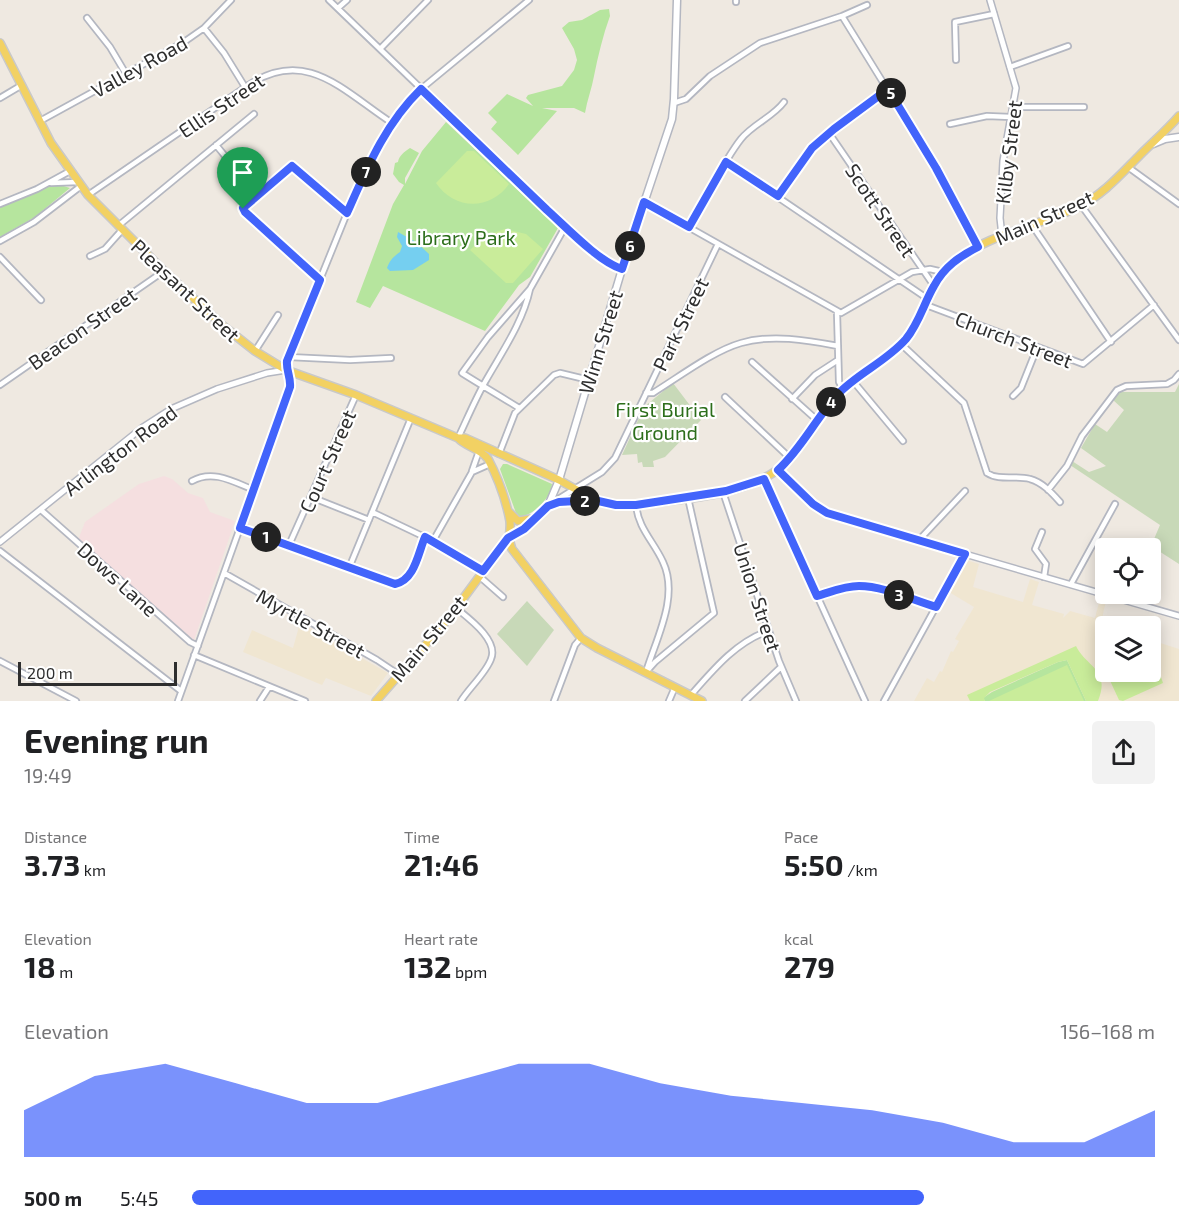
<!DOCTYPE html>
<html lang="en">
<head>
<meta charset="utf-8">
<style>
  :root { --surface:#fff; --page:#f2f2f2; --text:#202124; --muted:#757577; --accent:#4264fb }
  body { margin:0; font-family:"Exo 2",sans-serif; background:var(--page); color:var(--text); height:100vh; display:flex; flex-direction:column; font-size:22px; white-space:nowrap }
  * { box-sizing:border-box; margin:0 }
  p { font-size:20px; color:var(--muted) }
  .icon { flex:none; width:33px; height:33px; fill:none; stroke:currentColor; stroke-width:2; stroke-linecap:round; stroke-linejoin:round }
  .map { position:relative; height:701px; overflow:hidden }
  .drawer { display:flex; flex-direction:column; background:var(--surface); flex:1 }
  .drawer>* { flex:none }
  .controls { position:absolute; left:1095px; top:538px; display:grid; gap:12px }
  .controls a { display:grid; place-items:center; width:66px; height:66px; border-radius:6px; background:var(--surface); box-shadow:0 3px 15px #0003; font-size:30px }
  .scale { position:absolute; left:18px; bottom:15px; width:159px; box-sizing:border-box; padding-left:6px; border:3px solid #2e2e2e; border-top:0; font-size:16px; line-height:21px; white-space:nowrap; color:#2e2e2e; -webkit-text-stroke:4px #fff; paint-order:stroke }
  .pin { position:absolute; display:grid; place-items:center; width:51px; height:51px; color:#fff; margin:-62px -26px; border-radius:50% 50% 50% 0; rotate:-45deg; box-shadow:0 0 6px #0007 }
  .pin .icon { rotate:45deg }
  .km { position:absolute; width:30px; height:30px; margin:-15px; border-radius:50%; background:#222; color:#fff; font-size:16px; line-height:30px; text-align:center }
  .round { display:grid; place-items:center; flex:none; width:63px; height:63px; border-radius:6px; background:var(--page) }
  .head { display:flex; align-items:center; justify-content:space-between; height:102px; padding:0 24px }
  h1 { font-size:33px; font-weight:700; line-height:45px }
  .figures { display:grid; grid-template-columns:repeat(3,1fr); gap:9px; height:102px; padding:6px 24px }
  .figures div { display:grid; align-content:center }
  .figures b { font-size:30px; font-weight:700 }
  .figures small { font-size:16px; font-weight:400 }
  .figures p { font-size:16px }
  .chart { height:168px; padding:12px 24px }
  .chart p { display:flex; justify-content:space-between }
  .chart svg { width:100%; height:108px; margin-top:6px; fill:var(--accent); opacity:.7 }
  ul { padding:0 24px; list-style:none; font-size:20px }
  li { display:grid; grid-template-columns:96px 72px 1fr; align-items:center; height:45px }
  li i { height:15px; border-radius:8px; background:var(--accent) }
  .map>svg:first-child { display:block }
  .education { fill:#f0e6d1 }
  .medical { fill:#f5dfe0 }
  .green { fill:#b6e59e }
  .cemetery { fill:#c8d9b8 }
  .pitch { fill:#c9ec9a }
  .water { fill:#75cff0 }
  .lines { fill:none; stroke-linecap:round; stroke-linejoin:round }
  .minor-casing { stroke:#b4b7c1; stroke-width:8 }
  .tertiary-casing { stroke:#b4b7c1; stroke-width:8 }
  .secondary-casing { stroke:#b4b7c1; stroke-width:9 }
  .primary-casing { stroke:#c9c9c9; stroke-width:10 }
  .minor { stroke:#fff; stroke-width:4.5 }
  .tertiary { stroke:#fff; stroke-width:5 }
  .secondary { stroke:#fff; stroke-width:6 }
  .primary { stroke:#f2d163; stroke-width:7 }
  .route-casing { stroke:#fff; stroke-width:12 }
  .route { stroke:#4264fb; stroke-width:8 }
  .labels { text-anchor:middle; dominant-baseline:central; stroke-width:4.5; stroke-linejoin:round; paint-order:stroke }
  .street-label { font-size:20px; fill:#2e2e2e; stroke:#fff }
  .park-label { font-size:20px; fill:#2c6e1b; stroke:#fff }
</style>
</head>
<body>
<div class="map">
<svg width="1179" height="701" viewBox="0 0 1179 701">
  <rect width="100%" height="100%" fill="#efe9e1"/>
  <path class="education" d="M966 560 979 564 973 587 1023 602 1030 579 1039 582 1032 605 1064 614 1063 618 1070 611 1095 618 1100 599 1106 601 1101 623 1113 627H1106V672H1150L1151 640 1179 649V701H914L927 678 934 682 940 671 942 672 951 651 953 652 959 641 955 639 974 607 949 592Z
    M300 623 388 673 371 696 326 678 322 685 243 652 252 630 293 648Z"/>
  <path class="medical" d="M164 476 172 479 188 493 203 498 210 512 235 521 194 640 78 540 85 522 139 484Z"/>
  <path class="green" d="M609 9 610 16C603 35 598 56 594 76 592 88 587 100 585 113L574 108H542L557 111 518 155 491 129 497 122 488 113 507 94 533 106 526 98 528 95 562 86 574 70 577 60 574 49 562 28 569 22 582 20 600 10Z
    M446 122 558 228 530 277 519 285 485 331 383 286 370 308 356 302 393 204 404 185 399 182 393 174 395 163 398 162C399 156 404 152 410 148L419 153 405 178V184L422 151Z
    M57 184 70 188 35 217 0 237V207L50 185Z
    M503 464H507L552 484C552 497 532 517 518 517L516 513 500 469Z
    M1067 660 1086 701H985L983 698 992 692 1058 662Z"/>
  <path class="cemetery" d="M673 383 701 420 665 457 653 461 654 467H643L642 462 638 463 637 454 622 455 644 407Z
    M1179 384V564L1151 546 1160 525 1070 465 1072 461 1089 472 1106 466 1081 448 1095 424 1107 432 1124 410 1113 400 1120 392H1175Z
    M527 601 554 630 527 666 497 634Z"/>
  <path class="pitch" d="M467 151H474L509 184C490 211 454 210 436 183Z
    M505 229 526 234 543 249 513 283H506L470 250 484 236Z
    M1076 646C1086 667 1111 669 1098 701H1086L1067 660 1058 662 990 692 984 698 985 701H970L967 695Z
    M1151 660 1159 671 1163 683 1123 701 1119 700 1106 672H1150Z
    M1067 665 1084 701H989Z"/>
  <path class="water" d="M398 232 416 242 429 254V260L413 270 390 271 387 268C390 260 393 257 400 252L402 246 397 237Z"/>
  <g class="lines">
    <g class="minor-casing">
      <path id="minor" d="M329 0 565 227C582 242 601 263 622 269
        M736 2V0
        M338 8 347 0
        M842 16 926 152 978 247
        M87 18 110 47 126 74
        M204 28 224 53 245 87
        M380 49 428 0
        M956 60 955 22 994 14
        M1010 67 1068 46
        M0 98 22 85
        M674 103 686 99 710 76 760 43 842 16 867 5
        M1013 107H1084
        M40 121 184 42 204 28 231 0
        M950 124 987 116 1011 117
        M829 133 934 286
        M216 145 257 195
        M726 162 928 299
        M1128 167 1179 204
        M51 183 78 182
        M88 195 247 86C306 46 343 91 392 123
        M778 197 812 148 834 129 888 89
        M644 202 841 313 912 272 930 269 943 272
        M0 204 37 189 70 171
        M1081 205 1179 340
        M1032 225 1111 342
        M118 226 254 114
        M689 227C706 200 722 163 741 139 753 124 773 117 784 102
        M0 241 34 222 81 186
        M90 256 105 249 122 230
        M0 257 41 300
        M320 280 245 212 243 208 291 166 347 213
        M530 289 565 227
        M926 305 1083 364 1154 305
        M837 312 839 382 843 389
        M901 344 964 403 987 473C999 481 1016 475 1030 479 1042 482 1052 493 1060 502
        M255 351 278 315
        M289 357 350 360 391 358
        M752 362 818 421
        M853 381 903 441
        M0 385 164 271
        M646 393H653C679 377 713 351 741 343 771 334 807 340 838 346
        M1013 396 1021 388 1037 348
        M725 397 790 458
        M792 399 815 375 838 360
        M458 438C467 419 475 400 485 382 502 352 523 322 530 289L488 337 462 373C481 385 500 396 519 408
        M499 454 515 413 554 375 560 373 589 380
        M472 471 479 451
        M764 479 865 701
        M192 481C213 469 234 482 254 490
        M1048 490 1067 466 1082 436 1117 390 1126 386 1167 384 1174 380 1179 374
        M723 492 779 661 796 701
        M311 497 369 520
        M552 503 602 472 615 458 718 244
        M636 505C638 528 654 542 663 562 679 596 657 637 647 669
        M41 510 190 642 198 646
        M372 512 433 541 483 571
        M240 528 394 584C415 582 418 553 425 537
        M1042 532 1035 549 1046 564 1044 577
        M919 540 965 491
        M433 541 472 472 490 464
        M289 545 356 395
        M0 551 181 691
        M349 568 411 418
        M224 573 377 660 398 674
        M479 576 503 597
        M1071 584 1115 504
        M817 596 848 587 864 586 936 607
        M456 608C468 618 499 640 491 659 486 673 469 688 461 701
        M194 655 305 701
        M0 661 76 701
        M646 672 655 662 714 613 688 498
        M691 695C713 670 736 642 768 631
        M178 701 290 388C292 378 286 371 287 361L347 213 371 160 392 123 421 89 529 0
        M260 701 269 687
        M554 701 575 645 581 638
        M669 701 675 687
        M745 701 781 667
        M884 701 965 554"/>
    </g>
    <g class="tertiary-casing">
      <path id="tertiary" d="M990 0 1016 88 1003 161 1000 218 1002 236
        M778 470 813 504 830 515 1179 616
        M0 542 143 427 171 409 217 389 267 373 286 370"/>
    </g>
    <g class="secondary-casing">
      <path id="secondary" d="M1153 144 1165 139 1179 137
        M548 506 559 480 622 269 672 119 674 99 677 0"/>
    </g>
    <g class="primary-casing">
      <path id="primary" d="M0 43 51 143 88 195 166 273 222 325 255 351 286 370 356 395 458 438H465L559 480 595 500 616 505H631C674 500 751 496 783 465 805 444 818 415 839 394 859 373 887 361 906 339 925 315 929 282 953 262 989 234 1038 226 1078 207 1103 195 1121 174 1140 155 1153 142 1167 130 1179 116
        M458 438C466 447 480 448 488 459 498 478 506 500 510 521 511 532 507 539 512 549L581 638 597 648 702 701
        M508 511 518 521 531 519
        M376 701 448 619 508 538 524 529 548 506 563 502 592 500"/>
    </g>
    <use href="#minor" class="minor"/>
    <use href="#tertiary" class="tertiary"/>
    <use href="#secondary" class="secondary"/>
    <use href="#primary" class="primary"/>
  </g>
  <g class="lines">
    <g class="route-casing">
      <path id="route" d="M421 89C463 129 505 170 547 210 566 227 599 262 622 269L644 202 689 227 726 162 778 196 812 148 834 129 888 89 936 168 978 247C960 256 944 267 934 286 924 303 919 323 906 339 887 361 858 373 838 394 816 418 802 448 778 470L813 504 827 513 965 554 936 607C912 600 884 586 859 586 844 586 831 592 817 596L764 479 726 491 636 505H616L594 500 559 502 548 506 524 529 508 538 483 571 425 537C418 553 415 580 395 584L240 528 290 387C291 377 286 371 287 361L320 280 245 212 243 208 292 166 347 213C367 168 385 124 421 89Z"/>
    </g>
    <use href="#route" class="route"/>
  </g>
  <g class="labels">
    <g class="street-label">
      <text transform="translate(139 66) rotate(-29)">Valley Road</text>
      <text transform="translate(221 105) rotate(-34)">Ellis Street</text>
      <text transform="translate(1008 152) rotate(-83)">Kilby Street</text>
      <text transform="translate(881 210) rotate(56)">Scott Street</text>
      <text transform="translate(1044 217) rotate(-24)">Main Street</text>
      <text transform="translate(186 290) rotate(43)">Pleasant Street</text>
      <text transform="translate(680 324) rotate(-64)">Park Street</text>
      <text transform="translate(82 328) rotate(-35)">Beacon Street</text>
      <text transform="translate(1014 339) rotate(21)">Church Street</text>
      <text transform="translate(600 342) rotate(-73)">Winn Street</text>
      <text transform="translate(120 450) rotate(-37)">Arlington Road</text>
      <text transform="translate(327 461) rotate(-66)">Court Street</text>
      <text transform="translate(118 579) rotate(42)">Dows Lane</text>
      <text transform="translate(758 597) rotate(72)">Union Street</text>
      <text transform="translate(311 623) rotate(29)">Myrtle Street</text>
      <text transform="translate(428 638) rotate(-50)">Main Street</text>
    </g>
    <g class="park-label">
      <text x="461" y="237">Library Park</text>
      <text x="665" y="409">First Burial<tspan x="665" dy="23">Ground</tspan></text>
    </g>
  </g>
</svg>
<div class="controls">
<a><svg class="icon" aria-label="locate" viewBox="0 0 24 24"><circle cx="12" cy="12" r="6"/><path d="M12 2v4M12 18v4M2 12h4M18 12h4"/></svg></a>
<a><svg class="icon" aria-label="layers" viewBox="0 0 24 24"><path d="M12 4l9 5-9 5-9-5zM3 14l9 5 9-5"/></svg></a>
</div>
<div class="scale">200 m</div>
<div class="pin" style="left:243px;top:209px;background:#1e9e55"><svg class="icon" aria-label="arrive" viewBox="0 0 24 24"><path d="M6 21V4h12l-3 4 3 4H6"/></svg></div>
<b class="km" style="left:266px;top:537px">1</b>
<b class="km" style="left:585px;top:501px">2</b>
<b class="km" style="left:899px;top:595px">3</b>
<b class="km" style="left:831px;top:402px">4</b>
<b class="km" style="left:891px;top:93px">5</b>
<b class="km" style="left:630px;top:246px">6</b>
<b class="km" style="left:366px;top:172px">7</b>
</div>
<section class="drawer">
<div class="head"><div><h1>Evening run</h1><p>19:49</p></div><a class="round"><svg class="icon" aria-label="share" viewBox="0 0 24 24"><path d="M12 15V3M7 8l5-5 5 5M5 13v7h14v-7"/></svg></a></div>
<div class="figures">
<div><p>Distance</p><b>3.73<small> km</small></b></div>
<div><p>Time</p><b>21:46</b></div>
<div><p>Pace</p><b>5:50<small> /km</small></b></div>
</div>
<div class="figures">
<div><p>Elevation</p><b>18<small> m</small></b></div>
<div><p>Heart rate</p><b>132<small> bpm</small></b></div>
<div><p>kcal</p><b>279</b></div>
</div>
<div class="chart"><p><span>Elevation</span>156–168 m</p>
<svg viewBox="0 0 160 44" preserveAspectRatio="none"><path d="M0 44V25L10 11L20 6L30 14L40 22L50 22L60 14L70 6L80 6L90 14L100 19L110 22L120 25L130 30L140 38L150 38L160 25V44z"/></svg>
</div>
<ul>
<li><b>500 m</b>5:45<i style="width:76%"></i></li>
</ul>
</section>
</body>
</html>
